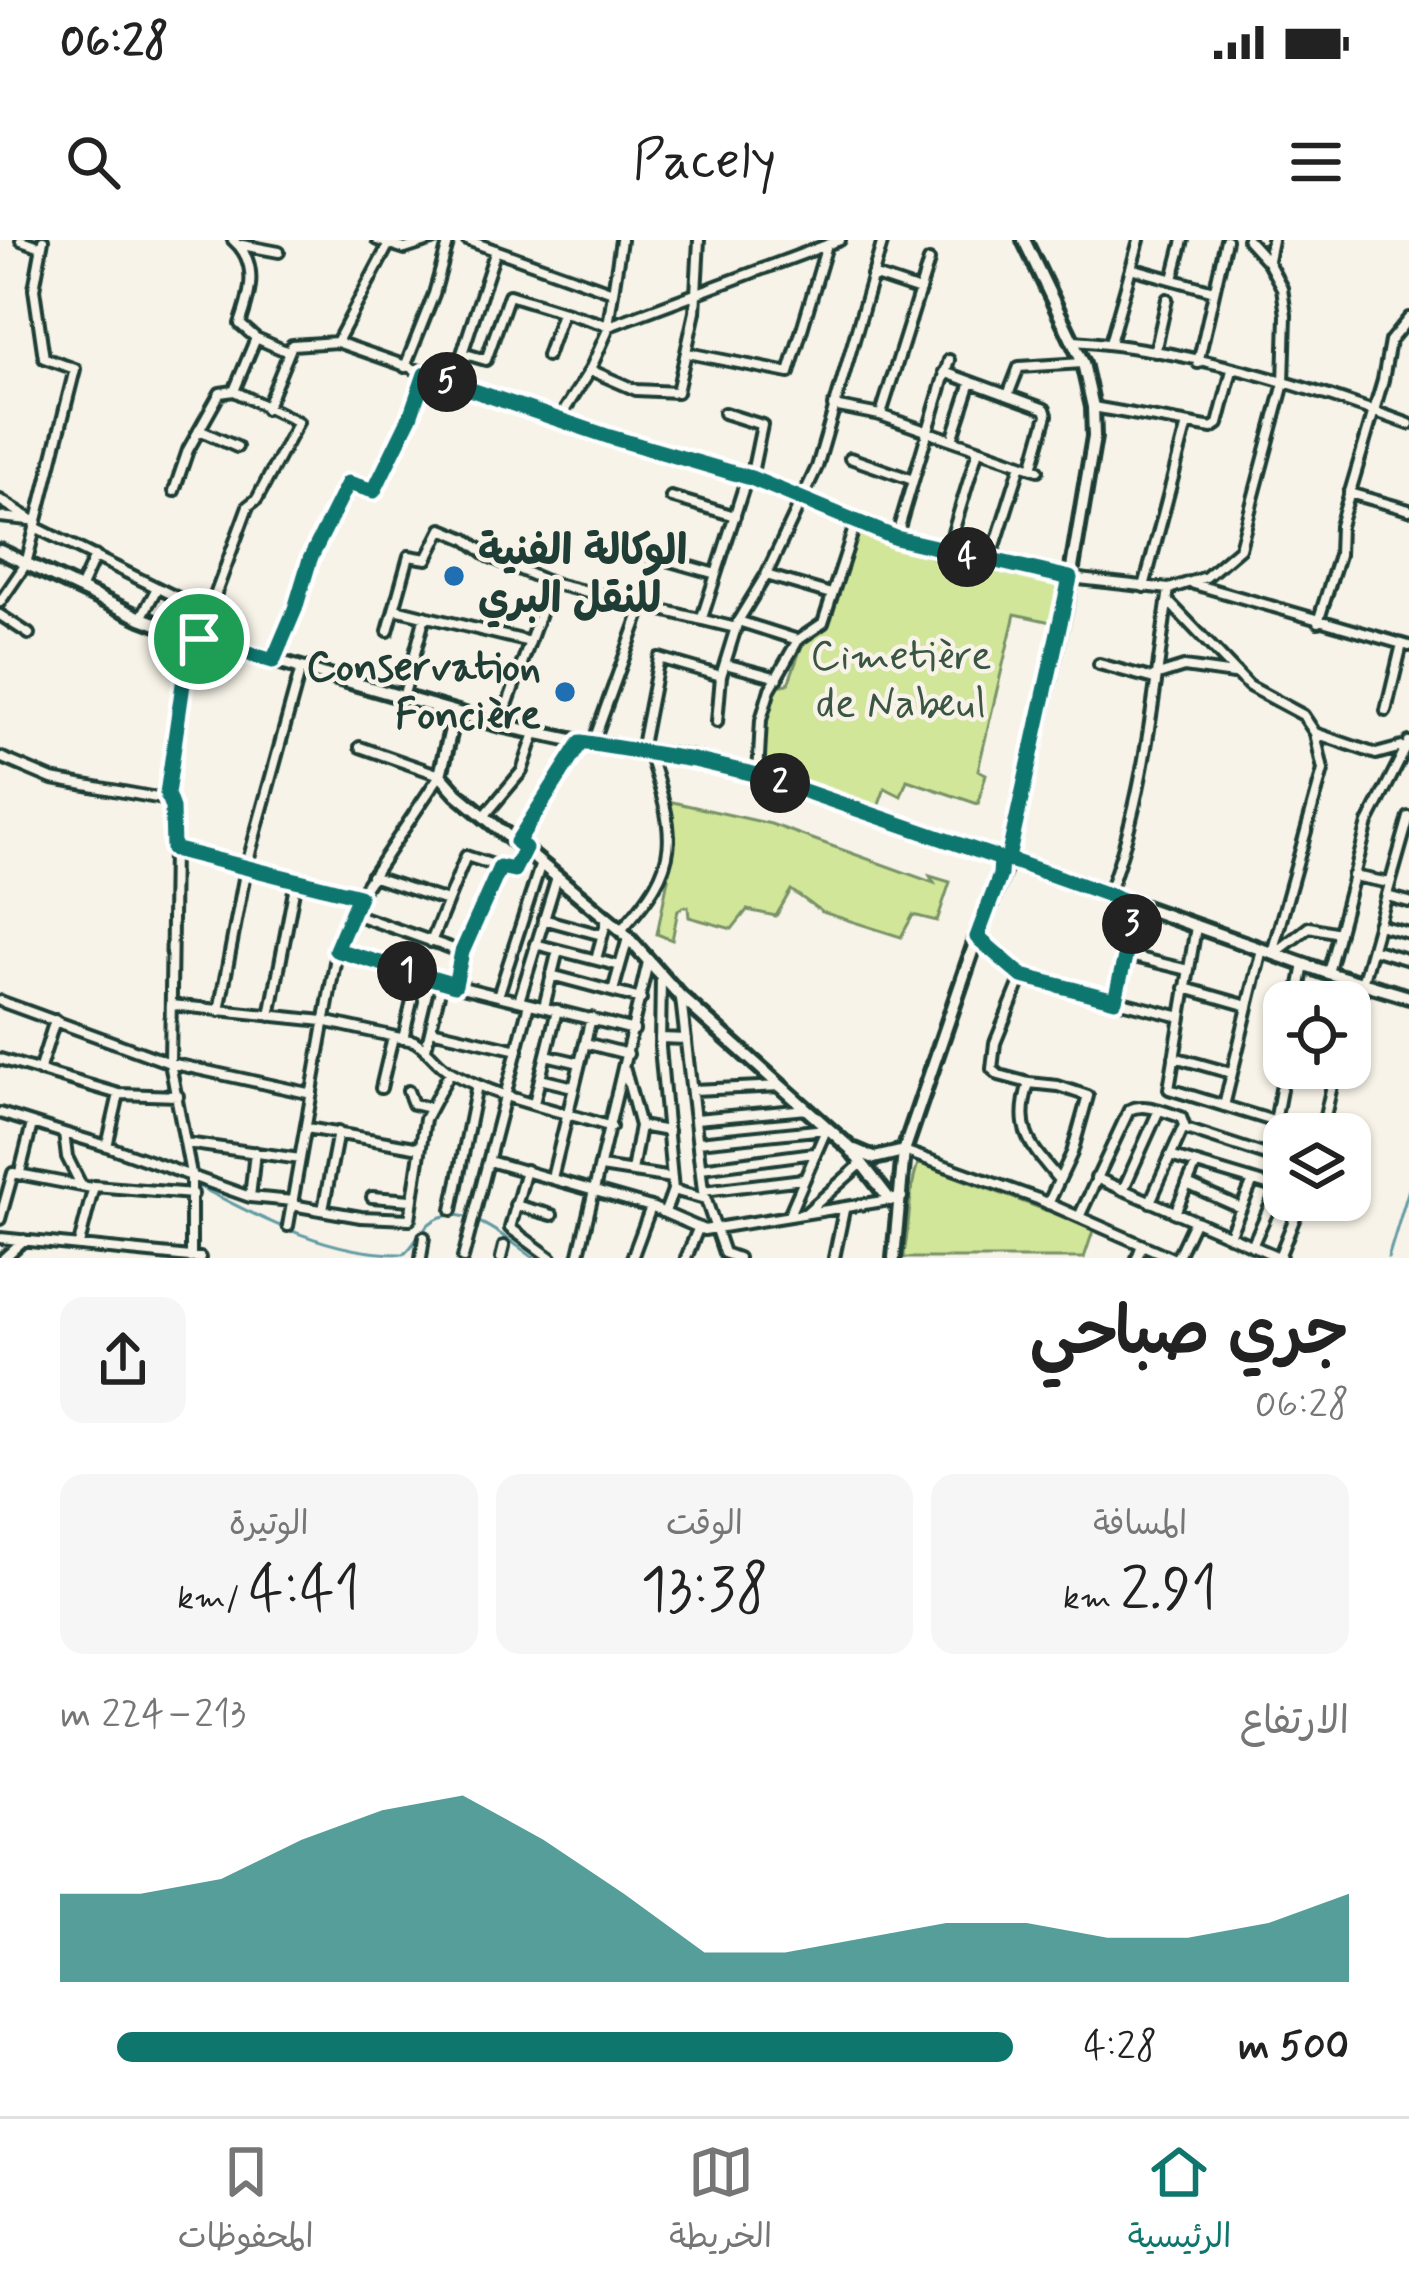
<!DOCTYPE html>
<html lang="ar">
<head>
<meta charset="utf-8">
<style>
  :root { --surface:#fff; --page:#f6f6f6; --text:#222; --muted:#767676; --line:#e0e0e0; --accent:#0f766e }
  body { margin:0; font-family:Mynerve,"Playpen Sans Arabic",sans-serif; background:var(--page); color:var(--text); direction:rtl; height:100vh; display:flex; flex-direction:column; font-size:45px; white-space:nowrap }
  * { box-sizing:border-box; margin:0 }
  p { font-size:39px; color:var(--muted) }
  .icon { flex:none; width:66px; height:66px; fill:none; stroke:currentColor; stroke-width:2; stroke-linecap:round; stroke-linejoin:round }
  .map { position:relative; height:1018px; overflow:hidden; direction:ltr }
  .sheet { display:flex; flex-direction:column; background:var(--surface); flex:1 }
  .sheet>* { flex:none }
  .buttons { position:absolute; left:1263px; top:741px; display:grid; gap:24px }
  .buttons a { display:grid; place-items:center; width:108px; height:108px; border-radius:24px; background:var(--surface); box-shadow:0 3px 9px #0004; font-size:60px }
  .pin { position:absolute; display:grid; place-items:center; width:102px; height:102px; color:#fff; margin:-51px; border:6px solid #fff; border-radius:50%; box-shadow:0 3px 12px #0007 }
  .km { position:absolute; width:60px; height:60px; margin:-30px; border-radius:50%; background:#222; color:#fff; font-size:33px; line-height:60px; text-align:center }
  .round { display:grid; place-items:center; flex:none; width:126px; height:126px; border-radius:24px; background:var(--page) }
  .headline { display:flex; align-items:center; justify-content:space-between; height:204px; padding:0 60px }
  h1 { font-size:66px; font-weight:600; line-height:90px }
  .figures { display:grid; grid-template-columns:repeat(3,1fr); gap:18px; height:204px; padding:12px 60px }
  .figures div { display:grid; align-content:center; border-radius:24px; background:var(--page); text-align:center }
  .figures b { font-size:60px; font-weight:600 }
  .figures small { font-size:33px; font-weight:400 }
  .figures p { font-size:33px }
  .chart { height:336px; padding:24px 60px }
  .chart p { display:flex; justify-content:space-between }
  .chart svg { width:100%; height:216px; margin-top:12px; fill:var(--accent); opacity:.7 }
  ul { padding:0 60px; list-style:none; font-size:39px }
  li { display:grid; grid-template-columns:192px 144px 1fr; align-items:center; height:90px }
  li i { height:30px; border-radius:15px; background:var(--accent) }
  .status { display:flex; justify-content:space-between; align-items:center; height:84px; padding:0 60px; background:var(--surface); direction:ltr }
  .status svg { height:33px; fill:currentColor }
  header { display:flex; justify-content:space-between; align-items:center; height:156px; padding:0 60px; background:var(--surface); font-size:54px; font-weight:600 }
  .dock { display:flex; justify-content:space-around; align-items:center; height:168px; border-top:3px solid var(--line); background:var(--surface); font-size:33px; color:var(--muted) }
  .dock a { display:grid; justify-items:center; gap:6px }
  .dock .active { color:var(--accent) }
  .map>svg:first-child { display:block }
  .green { fill:#d2e69a; stroke:#789267; stroke-width:3 }
  .lines { fill:none; stroke-linecap:round; stroke-linejoin:round }
  .stream { stroke:#639ca5; stroke-width:3 }
  .street-casing { stroke:#1f3d34; stroke-width:16 }
  .secondary-casing { stroke:#1f3d34; stroke-width:20 }
  .street { stroke:#f7f3e8; stroke-width:8 }
  .secondary { stroke:#f7f3e8; stroke-width:10 }
  .route-casing { stroke:#fff; stroke-width:24 }
  .route { stroke:#0f766e; stroke-width:15 }
  .poi-dot { fill:#1f6fb2; stroke:#f7f3e8; stroke-width:4.5 }
  .labels { text-anchor:middle; dominant-baseline:central; stroke-width:9; stroke-linejoin:round; paint-order:stroke }
  .poi-label { font-size:42px; font-weight:bold; fill:#1f3d34; stroke:#f7f3e8; text-anchor:start }
  .park-label { font-size:42px; fill:#3a5643; stroke:#f7f3e8 }
</style>
</head>
<body>
<div class="status"><b>06:28</b><svg viewBox="0 0 49 12"><path d="M0 12V9h3v3zM5 12V6h3v6zM10 12V3h3v9zM15 12V0h3v12zM26 1h20v11H26zM47 4h2v5h-2z"/></svg></div>
<header><svg class="icon" aria-label="menu" viewBox="0 0 24 24"><path d="M4 6h16M4 12h16M4 18h16"/></svg>Pacely<svg class="icon" aria-label="search" viewBox="0 0 24 24"><circle cx="10" cy="10" r="6"/><path d="M15 15l6 6"/></svg></header>
<div class="map">
<svg width="1409" height="1018" viewBox="0 0 1409 1018">
  <rect width="100%" height="100%" fill="#f7f3e8"/>
  <filter id="ink" filterUnits="userSpaceOnUse"><feTurbulence type="fractalNoise" baseFrequency=".00833" numOctaves="2"/><feDisplacementMap in="SourceGraphic" scale="24" xChannelSelector="R" yChannelSelector="G"/><feConvolveMatrix kernelMatrix="1 2 1 2 8 2 1 2 1" color-interpolation-filters="sRGB"/></filter>
  <g filter="url(#ink)">
    <path class="green" d="M853 291 938 319 1061 345 1064 349 1055 383 1015 374 978 530 986 534 978 564 907 540 901 556 885 548 877 570 759 529 763 474 772 447 788 444 805 397 823 386Z
      M655 558 771 584 934 643 930 636 950 642 937 681 913 675 901 697 822 672 791 650 776 676 747 670 732 689 689 677 688 667H683L678 670 672 700 657 694 669 634 673 588 668 562Z
      M918 923 1094 988 1084 1018H903C911 985 907 956 918 923Z"/>
    <g class="lines">
      <path class="stream" d="M172 933 186 940
        M198 946C262 979 329 1015 404 1014 414 1006 419 993 429 984 461 957 508 1000 534 1018
        M1388 1018 1409 949"/>
      <g class="street-casing">
        <path id="street" d="M21 0 41 7
          M233 0C260 23 250 56 240 84L256 98 288 112
          M377 0 405 9 433 0
          M391 0 337 102 610 197 751 238 896 298 1070 338 1169 349 1206 337 1240 308 1284 143 1286 75 1282 48 1268 22 1248 0
          M467 0 610 51
          M242 5 279 12
          M1268 20 1272 0
          M1131 28 1214 51
          M872 35 920 51
          M1173 39 1183 0
          M1074 101C1182 108 1308 146 1409 184
          M1110 103 1139 0
          M1155 112 1167 59
          M462 113 486 120 509 55 609 86 840 0
          M688 113 789 133 827 5
          M547 116 562 73
          M1198 123 1226 0
          M405 127 434 54 449 0
          M590 130 636 150 677 152 695 72 699 0
          M944 132 1045 169 1047 175 1032 228
          M452 144 496 10
          M234 151 256 98
          M1008 155 1019 127 1083 123
          M833 166 880 175 1038 230
          M1093 167 1212 188 1218 184 1232 130
          M266 169 292 105 337 102
          M724 173 762 185 751 238
          M881 174 929 21
          M559 179 590 130 607 92 621 0
          M199 190 237 207
          M952 200 971 142
          M850 218 910 239
          M174 251 188 210 220 153 234 151 298 182 257 259 248 266 199 399
          M1349 253 1409 270
          M671 257 735 276
          M0 260 34 281
          M0 277 29 280
          M35 287 208 373
          M896 298 949 120
          M947 312 978 210
          M649 315 716 334
          M990 322 1021 224
          M766 335 831 354
          M1194 344 1409 406
          M1144 347 1187 184
          M80 349 95 316
          M1168 361 1249 446 1303 475 1315 493 1323 530 1272 713
          M0 362 26 324 75 129 44 118 34 49 43 0
          M395 369 530 402
          M0 375 29 394
          M141 378 157 348
          M702 378 747 237
          M738 381 798 400
          M1318 382 1339 315 1340 286 1383 140 1390 101 1409 78
          M388 391 409 316 427 319 442 289 466 299 490 317 551 343 736 388
          M190 396 167 553 172 568 173 609 170 823 191 934V1018
          M273 421 310 319 348 243 374 252 410 177 425 134
          M725 424 778 438
          M1099 424 1154 439
          M1155 436 1184 427 1234 434
          M403 458 425 376
          M1386 471 1402 404
          M717 482 721 436 738 381 766 335 817 227 883 0
          M500 485 551 343
          M1315 493 1376 514 1402 507
          M593 503 643 365
          M641 511 659 418 721 436
          M0 517 52 539 168 560
          M758 535 761 480 770 449 798 400 823 383 856 282
          M486 574 522 531 535 493
          M517 602 581 502
          M173 609 359 656
          M371 636 447 661
          M1353 636 1390 643
          M1108 654C1145 557 1154 451 1169 349
          M1387 656 1409 662
          M351 673 462 712
          M543 679 602 695
          M1378 685 1409 693
          M1196 687 1169 849 1316 894
          M621 690C683 622 676 597 649 513
          M977 697 1022 737 1181 777
          M431 702 466 616 512 631 525 609
          M535 704 620 726 628 698
          M1372 709 1409 720
          M336 710 442 742 634 790
          M1274 714 1309 687 1339 693
          M1126 715 1188 730
          M596 719 607 679
          M1328 733 1368 583 1409 502
          M551 735 641 759
          M661 737 660 807 673 950 665 972
          M1022 737 995 803 992 829 999 835 1029 843C1014 890 1030 905 1058 939
          M1362 743 1409 577
          M455 745 462 712 500 627
          M1185 748 1248 766
          M613 751 620 726
          M498 756 541 623
          M681 758 703 951 724 1013 738 1018
          M1115 760 1137 665
          M0 761 170 823 312 854
          M519 761 557 637
          M1297 762 1304 724
          M1350 764 1355 742
          M171 765 323 781 414 801C429 809 435 823 449 831 498 859 558 870 611 887
          M544 767 558 710
          M219 771 246 628 301 428
          M270 776 296 640
          M431 790 518 810
          M660 798 686 799
          M403 799 412 761
          M585 803 628 814
          M426 808 442 742
          M546 815 580 823
          M1174 817 1231 833
          M0 819 119 854 178 856
          M625 830 640 886
          M39 831 55 780
          M540 839 573 847
          M1029 843 1058 846 1088 856 1072 913 1048 964
          M381 848 393 797
          M693 850 781 846
          M408 851 413 864 430 868
          M119 854 107 906 250 957 293 961
          M534 863 557 770
          M1224 866 1262 709
          M0 873 64 893 67 917 81 945
          M696 879 807 869
          M1275 882 1285 828
          M307 888 420 908
          M64 893 107 906
          M1321 894 1336 828
          M698 902 826 889
          M186 903 300 919
          M904 911 1038 959 1172 1018
          M1170 916 1284 950
          M489 921 651 967 704 990 889 960
          M601 927 672 938
          M701 928 814 913
          M526 930 510 988 551 1018
          M632 931 640 886 668 891
          M20 932 32 884
          M552 938 591 778
          M1096 938 1281 1018
          M1187 944 1241 968
          M673 950 705 959
          M1123 950 1159 870
          M703 951 803 939
          M250 957 255 912
          M372 957 411 960
          M1150 962 1183 888 1284 921
          M292 965 361 977 410 979 425 879 450 832
          M515 965 552 975
          M323 970 338 892
          M452 970 477 845
          M806 973 862 923
          M1175 973 1196 924
          M789 975 826 890
          M1079 977 1129 870C1144 862 1165 872 1181 877L1185 888
          M0 979 13 933 92 948
          M288 986 339 700 359 656 440 535 360 507
          M1229 996 1253 941
          M0 998 200 1018
          M79 1004 94 946 193 954
          M1252 1006 1278 948
          M1279 1017 1302 960
          M4 1018 24 1000
          M421 1018 424 997
          M463 1018 529 764
          M501 1018 504 1006
          M578 1018 648 722
          M632 1018 651 967
          M686 1018 698 989
          M834 1018 844 970
          M1137 1018 1142 1005
          M1177 1018 1194 982"/>
      </g>
      <g class="secondary-casing">
        <path id="secondary" d="M0 311 141 378 190 396 500 485 581 502 694 519 758 535 1001 619
          M455 473 440 535 457 554 621 690 680 756 850 908 890 960 901 957
          M1009 614 1067 358 1094 197 1093 167 1083 123 1024 0
          M1010 620 1328 733 1409 757
          M855 910 874 918 904 911
          M894 1018 904 911 977 697 1007 622"/>
      </g>
      <use href="#street" class="street"/>
      <use href="#secondary" class="secondary"/>
    </g>
  </g>
  <g class="lines" filter="url(#ink)">
    <g class="route-casing">
      <path id="route" d="M425 134 610 197 751 238 896 298 1070 338 1009 614 1010 620 1137 665 1115 760 1022 736 977 697 1000 635 1001 619 758 535 694 520 581 502 517 602 525 608 514 630 500 627 462 712 455 745 336 710 359 656 173 609 172 568 167 554 190 396 273 421 295 369 310 319 348 243 374 251 410 177Z"/>
    </g>
    <use href="#route" class="route"/>
  </g>
  <g class="poi-dot">
    <circle cx="454" cy="336" r="12"/>
    <circle cx="565" cy="452" r="12"/>
  </g>
  <g class="labels">
    <g class="poi-label">
      <text x="478" y="312">الوكالة الفنية<tspan x="478" dy="48">للنقل البري</tspan></text>
      <text x="541" y="428" text-anchor="end">Conservation<tspan x="541" dy="48">Foncière</tspan></text>
    </g>
    <g class="park-label">
      <text x="901" y="417">Cimetière<tspan x="901" dy="48">de Nabeul</tspan></text>
    </g>
  </g>
</svg>
<div class="buttons">
<a><svg class="icon" aria-label="locate" viewBox="0 0 24 24"><circle cx="12" cy="12" r="6"/><path d="M12 2v4M12 18v4M2 12h4M18 12h4"/></svg></a>
<a><svg class="icon" aria-label="layers" viewBox="0 0 24 24"><path d="M12 4l9 5-9 5-9-5zM3 14l9 5 9-5"/></svg></a>
</div>
<div class="pin" style="left:199px;top:399px;background:#1e9e55"><svg class="icon" aria-label="arrive" viewBox="0 0 24 24"><path d="M6 21V4h12l-3 4 3 4H6"/></svg></div>
<b class="km" style="left:407px;top:731px">1</b>
<b class="km" style="left:780px;top:543px">2</b>
<b class="km" style="left:1132px;top:684px">3</b>
<b class="km" style="left:967px;top:317px">4</b>
<b class="km" style="left:447px;top:142px">5</b>
</div>
<section class="sheet">
<div class="headline"><div><h1>جري صباحي</h1><p>06:28</p></div><a class="round"><svg class="icon" aria-label="share" viewBox="0 0 24 24"><path d="M12 15V3M7 8l5-5 5 5M5 13v7h14v-7"/></svg></a></div>
<div class="figures">
<div><p>المسافة</p><b>2.91<small> km</small></b></div>
<div><p>الوقت</p><b>13:38</b></div>
<div><p>الوتيرة</p><b>4:41<small> /km</small></b></div>
</div>
<div class="chart"><p><span>الارتفاع</span>213–224 m</p>
<svg viewBox="0 0 160 44" preserveAspectRatio="none"><path d="M0 44V26L10 26L20 23L30 15L40 9L50 6L60 15L70 26L80 38L90 38L100 35L110 32L120 32L130 35L140 35L150 32L160 26V44z"/></svg>
</div>
<ul>
<li><b>500 m</b>4:28<i style="width:94%"></i></li>
</ul>
</section>
<nav class="dock">
<a class="active"><svg class="icon" aria-label="home" viewBox="0 0 24 24"><path d="M3 11l9-7 9 7M6 9v11h12V9"/></svg>الرئيسية</a>
<a><svg class="icon" aria-label="map" viewBox="0 0 24 24"><path d="M3 6l6-2 6 2 6-2v14l-6 2-6-2-6 2zM9 4v14M15 6v14"/></svg>الخريطة</a>
<a><svg class="icon" aria-label="saved" viewBox="0 0 24 24"><path d="M7 4h10v16l-5-4-5 4z"/></svg>المحفوظات</a>
</nav>
</body>
</html>
